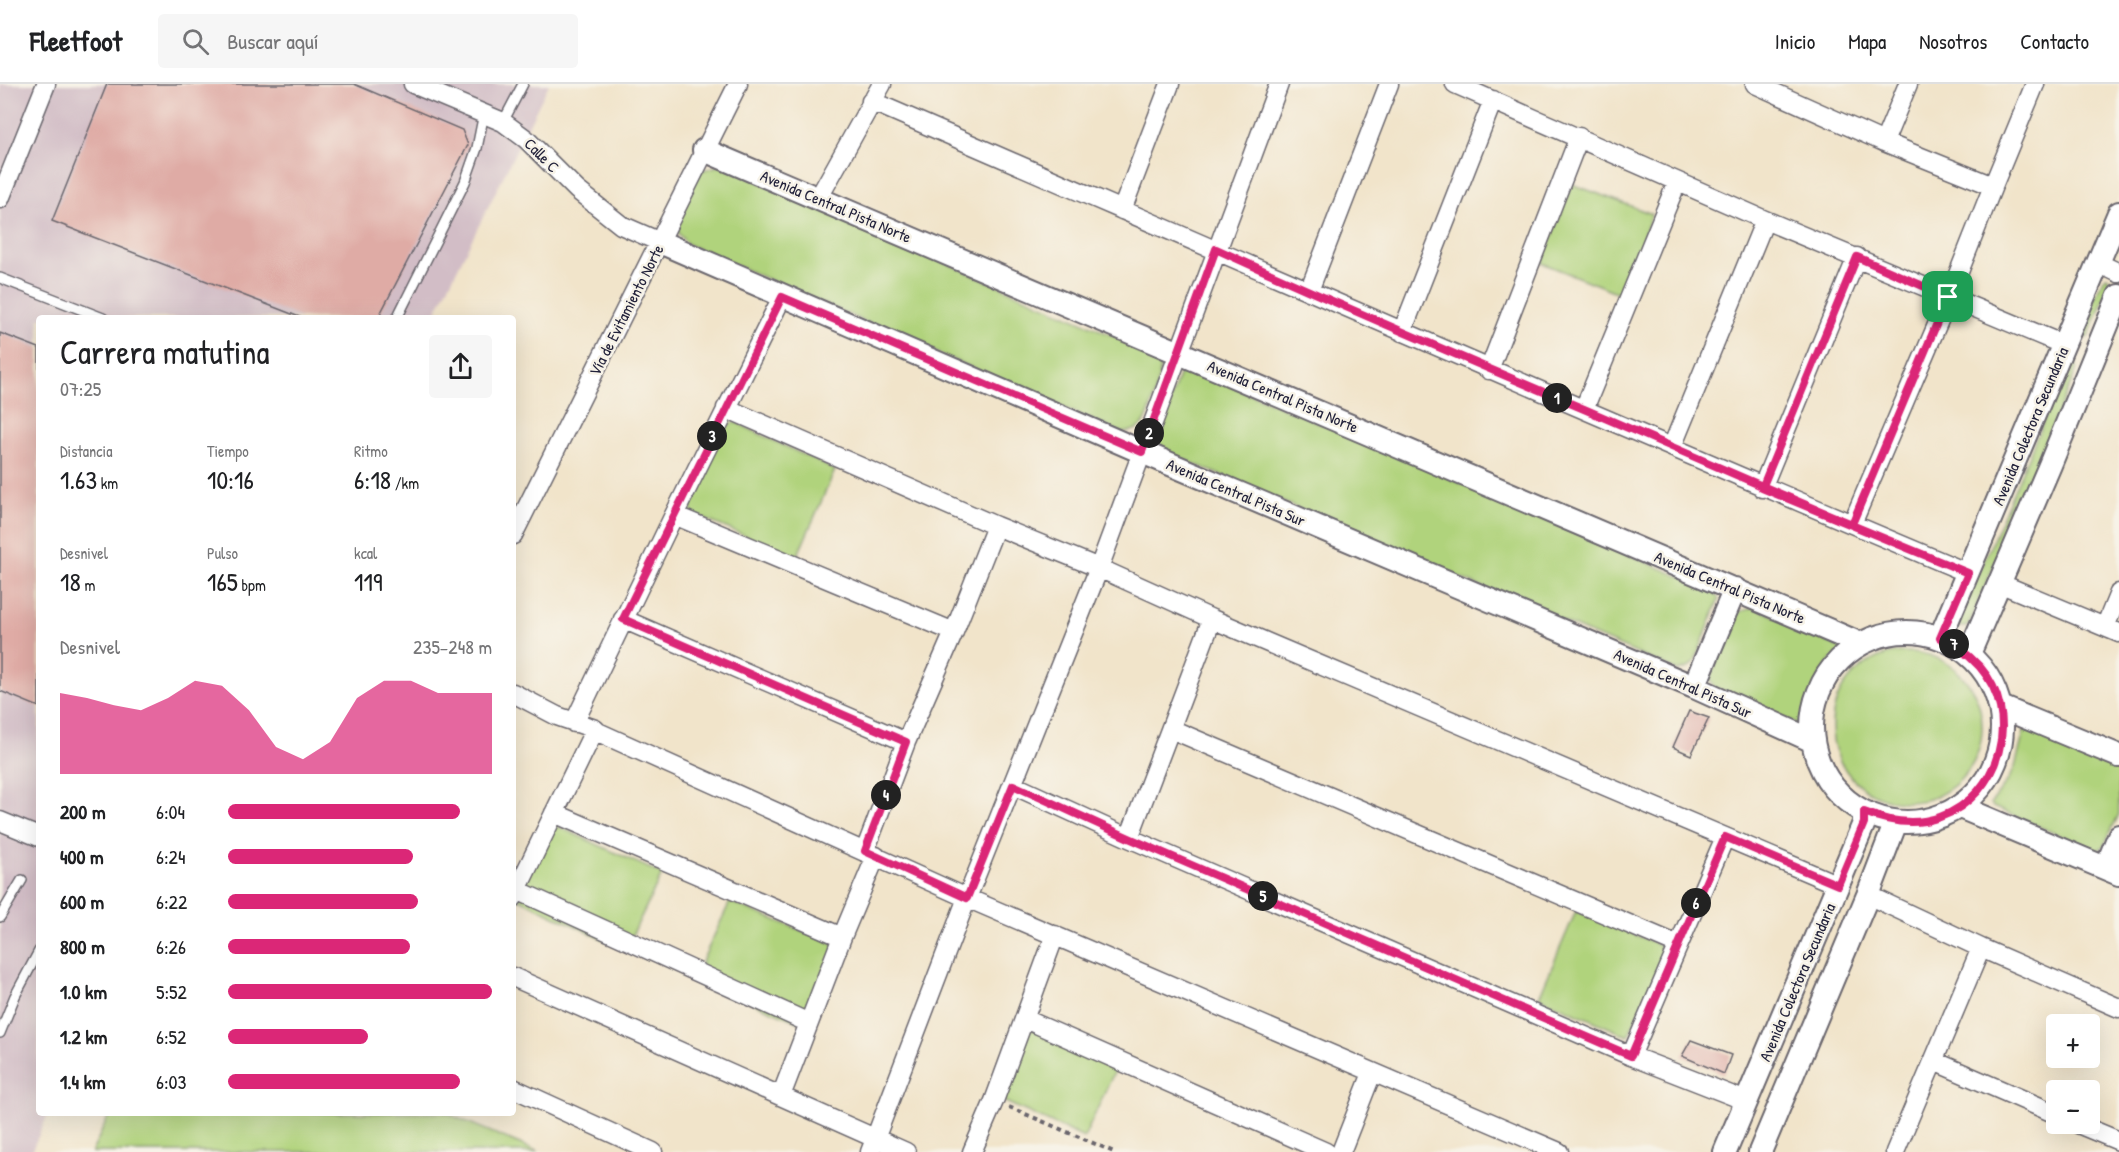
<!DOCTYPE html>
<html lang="es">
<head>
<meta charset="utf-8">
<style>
  :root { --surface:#fff; --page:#f6f6f6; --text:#202124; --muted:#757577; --line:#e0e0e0; --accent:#db2777 }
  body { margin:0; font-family:"Patrick Hand",sans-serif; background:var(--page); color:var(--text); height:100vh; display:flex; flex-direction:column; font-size:22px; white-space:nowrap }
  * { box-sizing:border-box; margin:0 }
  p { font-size:20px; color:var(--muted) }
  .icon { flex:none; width:33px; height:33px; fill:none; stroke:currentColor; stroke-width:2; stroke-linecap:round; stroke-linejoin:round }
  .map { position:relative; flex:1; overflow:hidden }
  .panel { position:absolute; left:36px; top:231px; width:480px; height:801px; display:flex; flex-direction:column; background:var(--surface); border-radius:6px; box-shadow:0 6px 24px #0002 }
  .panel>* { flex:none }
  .tools { position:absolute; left:2046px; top:930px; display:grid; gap:12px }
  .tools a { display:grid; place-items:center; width:54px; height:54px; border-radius:6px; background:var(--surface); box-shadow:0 6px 24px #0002; font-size:30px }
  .pin { position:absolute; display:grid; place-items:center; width:51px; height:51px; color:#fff; margin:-26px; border-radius:12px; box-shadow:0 3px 9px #0006 }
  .km { position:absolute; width:30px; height:30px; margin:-15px; border-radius:50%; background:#222; color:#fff; font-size:16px; line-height:30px; text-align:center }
  .round { display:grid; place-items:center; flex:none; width:63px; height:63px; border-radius:6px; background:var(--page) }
  .head { display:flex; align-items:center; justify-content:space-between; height:102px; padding:0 24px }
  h1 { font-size:33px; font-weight:600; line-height:45px }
  .metrics { display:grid; grid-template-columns:repeat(3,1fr); gap:9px; height:102px; padding:6px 24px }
  .metrics div { display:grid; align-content:center }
  .metrics b { font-size:26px; font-weight:600 }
  .metrics small { font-size:16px; font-weight:400 }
  .metrics p { font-size:16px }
  .chart { height:168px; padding:12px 24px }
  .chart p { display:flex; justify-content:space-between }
  .chart svg { width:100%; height:108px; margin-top:6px; fill:var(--accent); opacity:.7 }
  ul { padding:0 24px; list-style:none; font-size:20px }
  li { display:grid; grid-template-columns:96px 72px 1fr; align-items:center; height:45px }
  li i { height:15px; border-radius:8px; background:var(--accent) }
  header { display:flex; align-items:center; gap:36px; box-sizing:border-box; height:84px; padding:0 30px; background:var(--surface); border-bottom:2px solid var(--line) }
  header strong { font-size:28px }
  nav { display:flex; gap:33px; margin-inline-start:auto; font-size:21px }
  .search { width:420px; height:54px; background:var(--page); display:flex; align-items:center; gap:15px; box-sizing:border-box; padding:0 21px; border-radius:6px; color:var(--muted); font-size:22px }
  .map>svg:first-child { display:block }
  .industrial { fill:#d2bdc6 }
  .green { fill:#b0d37b; stroke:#697a5b; stroke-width:1.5 }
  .building { fill:#dfaba5 }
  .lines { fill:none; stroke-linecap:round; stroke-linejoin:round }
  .service-casing { stroke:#6a666d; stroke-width:12 }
  .minor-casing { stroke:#6a666d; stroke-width:21 }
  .tertiary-casing { stroke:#6a666d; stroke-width:26 }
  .path { stroke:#6a666d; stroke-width:4; stroke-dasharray:4.5 4.5; stroke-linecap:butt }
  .service { stroke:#fff; stroke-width:9 }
  .minor { stroke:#fff; stroke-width:18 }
  .tertiary { stroke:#fff; stroke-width:22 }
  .route-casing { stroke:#fff; stroke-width:12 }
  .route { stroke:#db2777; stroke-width:8 }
  .labels { text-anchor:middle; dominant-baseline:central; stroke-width:5; stroke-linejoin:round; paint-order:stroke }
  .street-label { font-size:16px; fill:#22223b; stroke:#f7f3e8 }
</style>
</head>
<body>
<header>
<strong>Fleetfoot</strong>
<div class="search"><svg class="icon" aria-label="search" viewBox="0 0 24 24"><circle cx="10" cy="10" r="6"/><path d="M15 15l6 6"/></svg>Buscar aquí</div>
<nav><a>Inicio</a><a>Mapa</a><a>Nosotros</a><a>Contacto</a></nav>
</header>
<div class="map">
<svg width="2119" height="1068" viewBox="0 0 2119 1068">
  <rect width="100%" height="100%" fill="#f7f3e8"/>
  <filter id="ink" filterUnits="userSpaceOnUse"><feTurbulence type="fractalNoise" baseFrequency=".0167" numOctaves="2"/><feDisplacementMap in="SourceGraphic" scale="12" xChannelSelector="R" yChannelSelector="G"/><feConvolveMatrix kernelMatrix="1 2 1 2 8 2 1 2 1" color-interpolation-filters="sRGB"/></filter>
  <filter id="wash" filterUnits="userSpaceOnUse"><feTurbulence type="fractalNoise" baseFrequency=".008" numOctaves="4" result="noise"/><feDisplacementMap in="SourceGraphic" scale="24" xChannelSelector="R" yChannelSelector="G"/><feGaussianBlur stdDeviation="1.35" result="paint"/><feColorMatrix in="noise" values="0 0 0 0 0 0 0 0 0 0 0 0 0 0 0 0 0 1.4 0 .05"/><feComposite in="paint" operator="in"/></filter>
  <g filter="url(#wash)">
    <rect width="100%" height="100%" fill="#f1e4ca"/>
    <path class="industrial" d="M0 0H549L433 234H39V1029H49L31 1068H0Z"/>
    <path class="green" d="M721 81 1162 273C1162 283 1150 332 1144 339 1139 346 1129 348 1122 349L687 160 678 149 677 136 700 87Z
      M1572 100 1652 130 1621 210 1542 179Z
      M2107 193 2111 198 2089 251 2087 254 2082 253 2080 247 2103 195Z
      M2071 278 2075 279 2077 284 1969 540 1966 543H1960L1959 536 2068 279Z
      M1192 285 1712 506 1719 515 1695 577 1688 584 1678 587 1164 367 1159 358 1158 350 1179 292 1184 286Z
      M735 338 835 386 797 473 692 430 689 417 726 341Z
      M1755 523 1842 565C1816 590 1810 608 1807 644L1715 604 1710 595 1736 529Z
      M1832 643a75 75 0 1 1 150 0a75 75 0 1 1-150 0Z
      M2025 644 2119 683V730L2104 761 2100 765H2092L1993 723 1991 719 2007 698 2015 683Z
      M546 737 662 790 625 866 513 812Z
      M730 818 838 861 803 940 694 894Z
      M1576 827 1668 864 1628 952 1539 913Z
      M1028 943 1117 982 1084 1054 999 1015Z
      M110 1029H446L539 1068H92Z"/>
    <g id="blocks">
      <path class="building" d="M107 0H354L462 46 468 61 378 234H302L52 137Z
        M0 249 39 264V623L0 607Z
        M1689 627 1709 634 1691 671 1673 663Z
        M1691 956 1731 971 1724 990 1682 972Z"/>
    </g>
  </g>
  <g filter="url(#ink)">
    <use href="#blocks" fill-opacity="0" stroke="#6a666d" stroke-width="1.5"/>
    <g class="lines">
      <g class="service-casing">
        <path id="service" d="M503 38 523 0
          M0 194 103 234
          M397 234 465 98 477 64 484 29
          M0 833 22 796
          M0 949 15 912 39 867"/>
      </g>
      <g class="minor-casing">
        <path id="minor" d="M413 0 503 38 526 55 577 106 621 141 660 158
          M1455 0 1765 136 2064 261
          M1755 0 1884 58
          M1908 0 1884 58 1993 102 2035 0
          M871 17C1236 175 1601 335 1968 489
          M0 115 46 0
          M818 115 882 0
          M1122 126 1170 0
          M2098 179 2119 189
          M1309 207 1389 0
          M1402 248 1493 16
          M1489 286 1579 53
          M726 324 996 442 1099 484 1212 535 1838 801
          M1584 325 1677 98
          M1672 363 1765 136
          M1762 404 1857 173
          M674 431 954 548
          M1852 440 1949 213 1993 102
          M513 451 738 0
          M1999 499 2119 549
          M623 535 906 658
          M2105 543 2119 509
          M513 609 557 632 595 645 598 648 967 814 1559 1068
          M574 639 674 431 782 213
          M1171 645 1678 861
          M1013 701 1129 754 1631 972 1746 1017
          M554 729 842 853
          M0 737 39 753
          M1129 754 1212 535
          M865 767 906 658 954 548 996 442
          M517 806 809 939
          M1868 811 1981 864 2119 924
          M513 814 595 645
          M513 893 906 1068
          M1025 935 1326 1068
          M1631 972 1725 753
          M1934 977 2056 1030
          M513 1004 653 1068
          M781 1012 842 853 876 772
          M2078 1040 2119 1057
          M870 1068 967 814 1099 484 1279 0
          M972 1068 994 1017 1055 851
          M1341 1068 1372 989
          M1895 1068 1981 864"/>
      </g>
      <g class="tertiary-casing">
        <path id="tertiary" d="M704 66 1861 560
          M660 158 1142 368 1694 603 1813 657
          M1812 643a95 95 0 1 1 190 0a95 95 0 1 1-190 0Z
          M1940 554 2119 129
          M1969 570 2050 381 2119 212
          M1694 603 1735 505
          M2001 623 2119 672
          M1960 723 2119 790
          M2106 784 2119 752
          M1725 1068 1864 739V728
          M1760 1068 1868 811 1896 738"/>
      </g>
      <path class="path" d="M1009 1023 1114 1068"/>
      <use href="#service" class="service"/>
      <use href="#minor" class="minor"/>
      <use href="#tertiary" class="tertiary"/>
    </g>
  </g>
  <g class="lines" filter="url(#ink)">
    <g class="route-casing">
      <path id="route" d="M1948 213 1852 440C1762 403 1673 363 1584 325 1461 273 1338 221 1216 165L1142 368 782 213 623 535 906 658 865 767 967 814 1013 701 1129 754 1631 972 1725 753 1838 801 1864 739V728C1889 738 1915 742 1940 733 2001 711 2022 631 1980 583 1968 570 1956 560 1940 554L1968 489 1762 404 1857 173 1948 213"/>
    </g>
    <use href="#route" class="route"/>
  </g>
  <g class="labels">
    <g class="street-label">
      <text transform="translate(542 71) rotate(45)">Calle C</text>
      <text transform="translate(836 122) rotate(23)">Avenida Central Pista Norte</text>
      <text transform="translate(626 226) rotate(-63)">Vía de Evitamiento Norte</text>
      <text transform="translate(1283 312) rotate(23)">Avenida Central Pista Norte</text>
      <text transform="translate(2030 342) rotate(-67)">Avenida Colectora Secundaria</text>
      <text transform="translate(1236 408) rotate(23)">Avenida Central Pista Sur</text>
      <text transform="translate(1730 503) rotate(23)">Avenida Central Pista Norte</text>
      <text transform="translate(1683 599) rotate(24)">Avenida Central Pista Sur</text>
      <text transform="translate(1797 898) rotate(-67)">Avenida Colectora Secundaria</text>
    </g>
  </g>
</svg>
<div class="tools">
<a>+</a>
<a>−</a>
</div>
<div class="pin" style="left:1948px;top:213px;background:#1e9e55"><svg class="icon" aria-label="arrive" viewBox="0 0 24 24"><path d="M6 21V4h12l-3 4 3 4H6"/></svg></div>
<b class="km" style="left:1557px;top:314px">1</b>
<b class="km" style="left:1149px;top:349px">2</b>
<b class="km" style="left:712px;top:352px">3</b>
<b class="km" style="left:886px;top:711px">4</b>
<b class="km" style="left:1263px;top:812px">5</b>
<b class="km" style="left:1696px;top:819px">6</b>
<b class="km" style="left:1954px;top:560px">7</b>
<section class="panel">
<div class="head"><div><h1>Carrera matutina</h1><p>07:25</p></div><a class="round"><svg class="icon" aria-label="share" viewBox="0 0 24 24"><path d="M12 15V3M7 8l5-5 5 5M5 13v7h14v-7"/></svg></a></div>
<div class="metrics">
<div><p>Distancia</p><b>1.63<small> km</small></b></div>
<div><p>Tiempo</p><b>10:16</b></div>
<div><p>Ritmo</p><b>6:18<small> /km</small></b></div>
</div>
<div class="metrics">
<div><p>Desnivel</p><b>18<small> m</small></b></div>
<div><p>Pulso</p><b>165<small> bpm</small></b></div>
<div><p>kcal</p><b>119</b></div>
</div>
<div class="chart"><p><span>Desnivel</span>235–248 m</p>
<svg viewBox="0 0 160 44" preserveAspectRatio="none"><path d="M0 44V11L10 13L20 16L30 18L40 13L50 6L60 8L70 18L80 33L90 38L100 31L110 13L120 6L130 6L140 11L150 11L160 11V44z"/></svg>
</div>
<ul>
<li><b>200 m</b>6:04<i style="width:88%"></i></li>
<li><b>400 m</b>6:24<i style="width:70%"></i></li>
<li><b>600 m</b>6:22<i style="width:72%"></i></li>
<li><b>800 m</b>6:26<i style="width:69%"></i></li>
<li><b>1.0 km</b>5:52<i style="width:100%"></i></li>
<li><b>1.2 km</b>6:52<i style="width:53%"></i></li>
<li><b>1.4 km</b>6:03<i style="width:88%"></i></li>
</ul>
</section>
</div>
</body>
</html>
